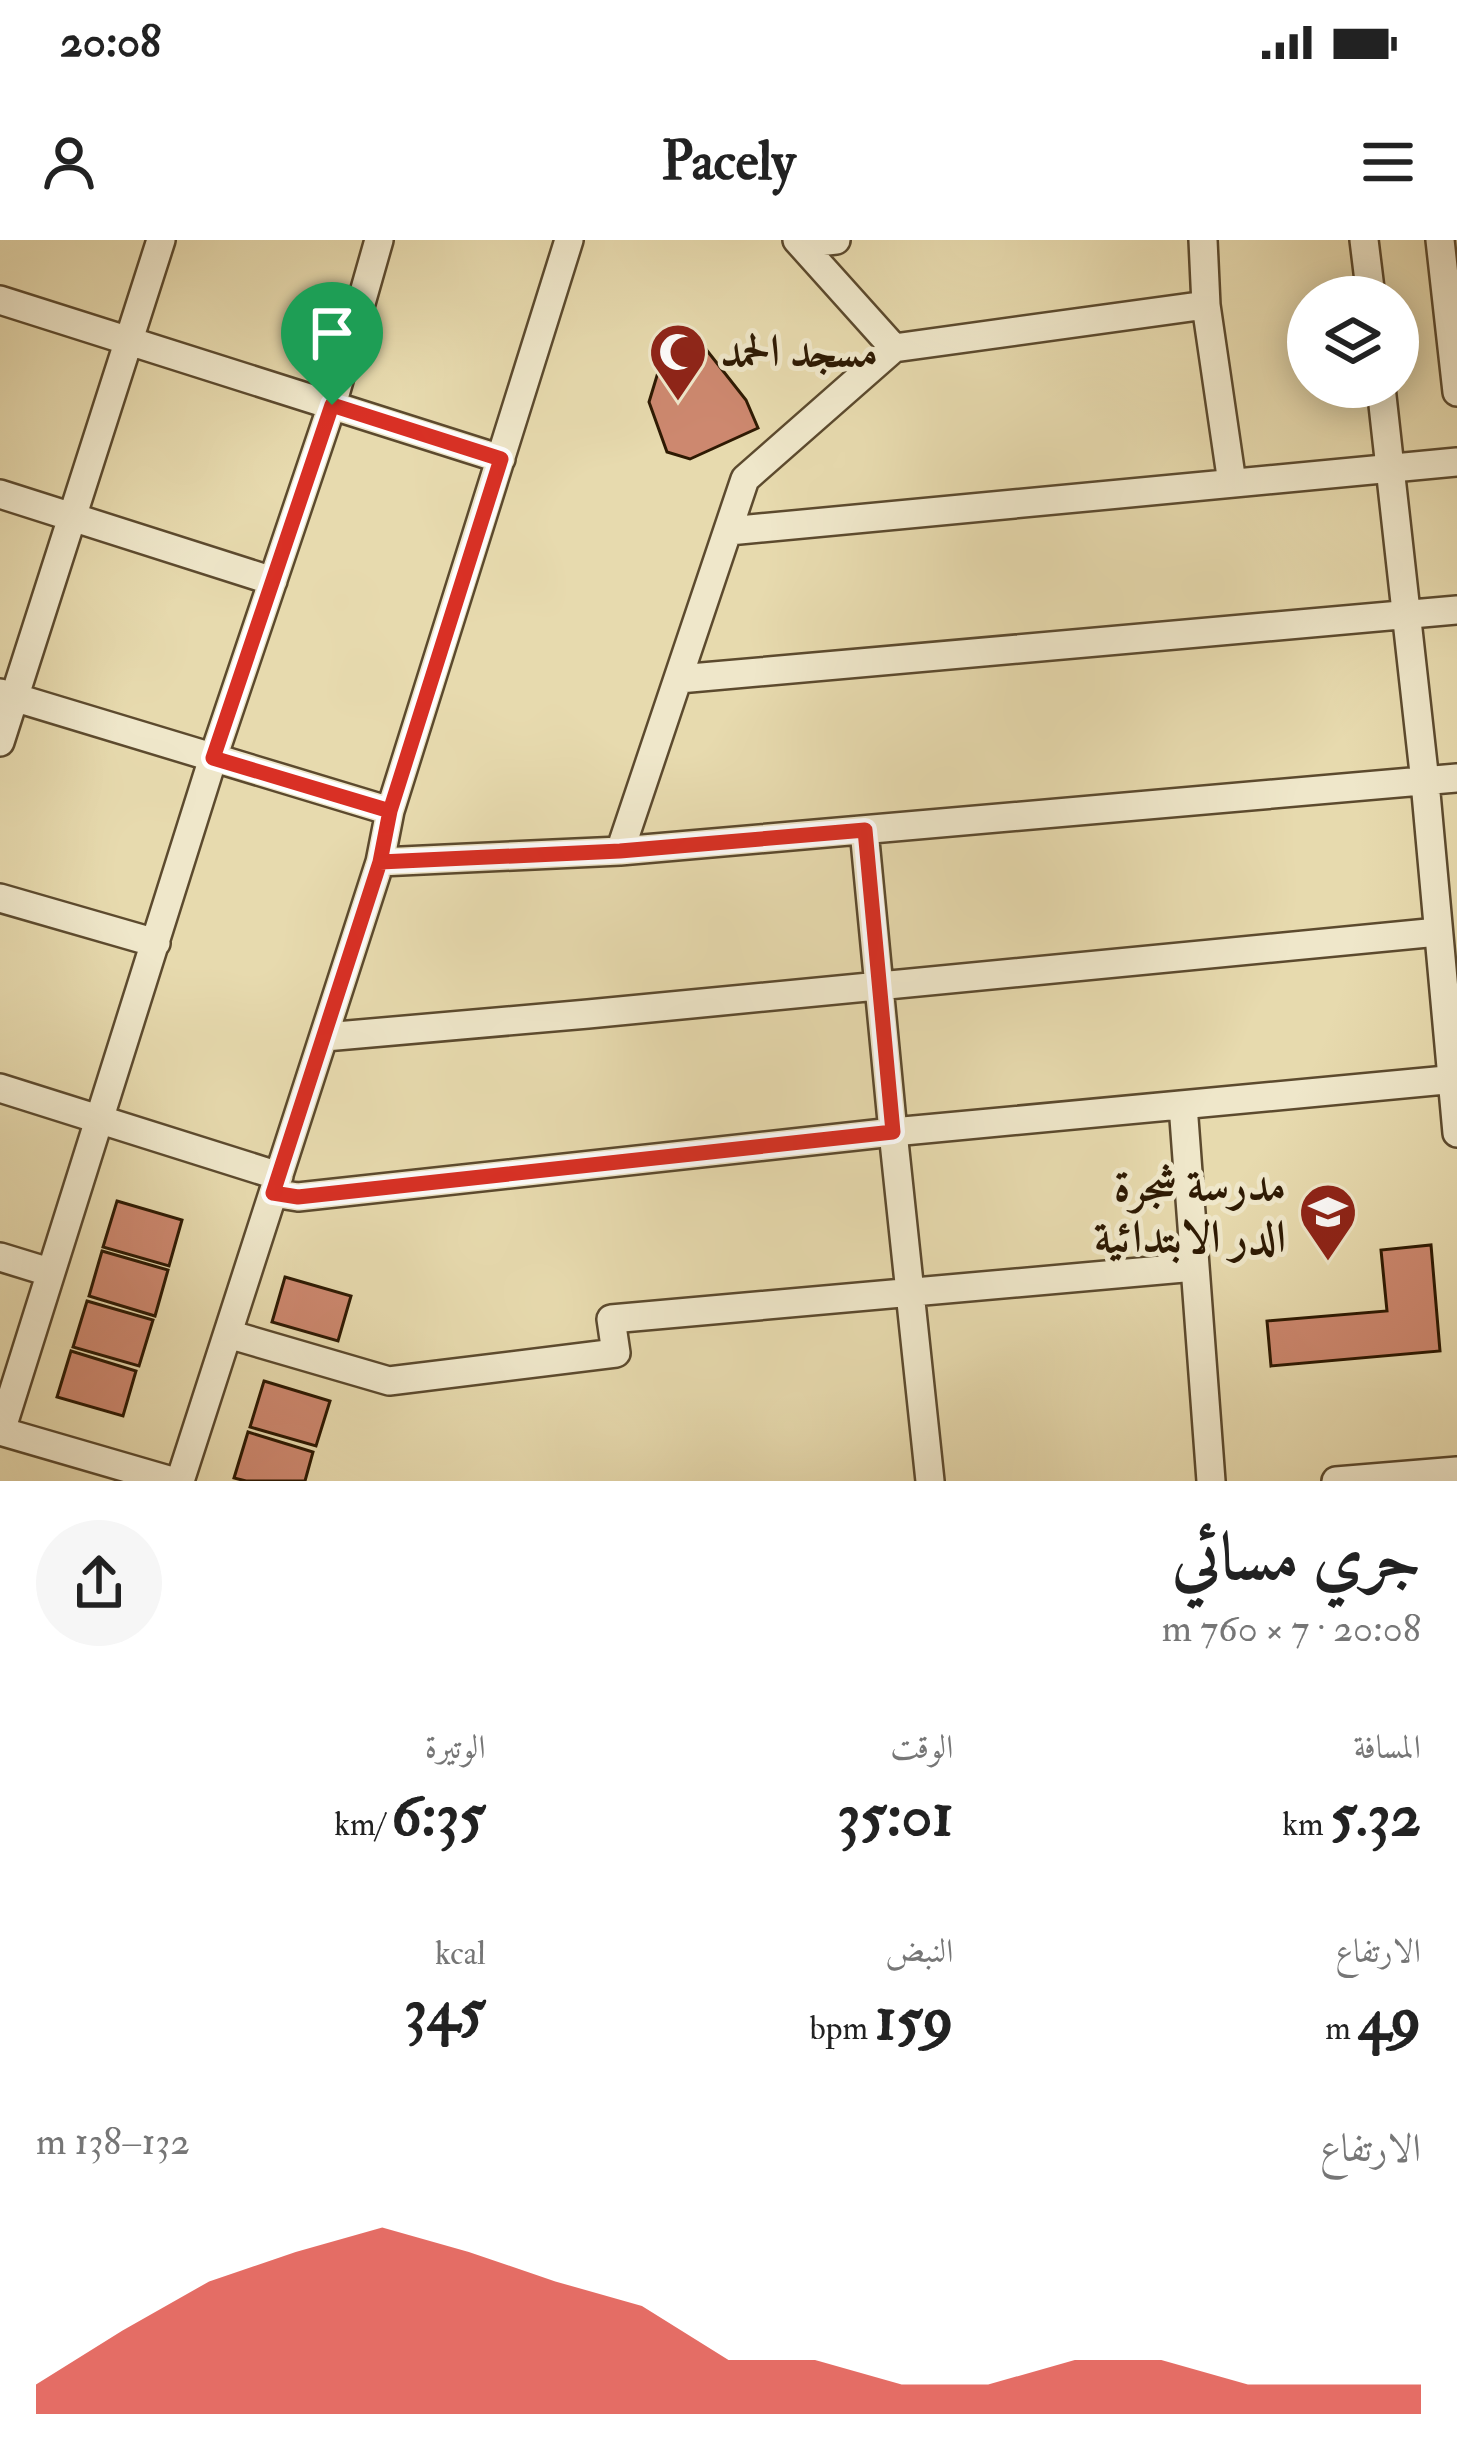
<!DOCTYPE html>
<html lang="ar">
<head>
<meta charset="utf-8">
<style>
  :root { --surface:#fff; --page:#f6f6f6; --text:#222; --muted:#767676; --accent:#d93025 }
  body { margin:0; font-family:"IM FELL Double Pica",Amiri,serif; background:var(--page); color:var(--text); direction:rtl; height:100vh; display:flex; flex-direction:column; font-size:45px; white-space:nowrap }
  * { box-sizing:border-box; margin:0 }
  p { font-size:39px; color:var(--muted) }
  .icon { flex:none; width:66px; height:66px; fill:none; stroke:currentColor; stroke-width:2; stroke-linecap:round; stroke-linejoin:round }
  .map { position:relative; height:1241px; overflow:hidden; direction:ltr }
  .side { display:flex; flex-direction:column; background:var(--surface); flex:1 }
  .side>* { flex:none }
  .controls { position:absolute; left:1287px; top:36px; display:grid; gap:24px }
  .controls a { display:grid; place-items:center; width:132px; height:132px; border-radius:50%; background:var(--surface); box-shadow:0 6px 30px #0003; font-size:60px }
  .pin { position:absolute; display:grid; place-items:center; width:102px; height:102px; color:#fff; margin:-123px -51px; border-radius:50% 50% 50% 0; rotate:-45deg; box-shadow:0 0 12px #0007 }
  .pin .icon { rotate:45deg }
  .round { display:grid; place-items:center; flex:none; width:126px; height:126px; border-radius:63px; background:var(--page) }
  .summary { display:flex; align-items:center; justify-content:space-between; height:204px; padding:0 36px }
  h1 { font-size:66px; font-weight:700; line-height:90px }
  .stats { display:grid; grid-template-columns:repeat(3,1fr); gap:18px; height:204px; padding:12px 36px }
  .stats div { display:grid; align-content:center }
  .stats b { font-size:60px; font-weight:700 }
  .stats small { font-size:33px; font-weight:400 }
  .stats p { font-size:33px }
  .chart { height:336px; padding:24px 36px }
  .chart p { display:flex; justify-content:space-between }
  .chart svg { width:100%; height:216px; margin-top:12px; fill:var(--accent); opacity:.7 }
  .status { display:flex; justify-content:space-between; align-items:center; height:84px; padding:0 60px; background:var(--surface); direction:ltr }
  .status svg { height:33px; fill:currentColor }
  header { display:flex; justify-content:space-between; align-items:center; height:156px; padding:0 36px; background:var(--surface); font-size:54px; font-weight:700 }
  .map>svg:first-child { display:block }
  .building { fill:#cd886f; stroke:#2e1a03; stroke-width:3 }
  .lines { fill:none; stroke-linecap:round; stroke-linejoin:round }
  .minor-casing { stroke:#5c4a2e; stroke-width:32 }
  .minor { stroke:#efe7ca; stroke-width:27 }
  .route-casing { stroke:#fff; stroke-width:24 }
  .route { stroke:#d93025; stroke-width:15 }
  .labels { text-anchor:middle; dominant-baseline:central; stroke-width:10; stroke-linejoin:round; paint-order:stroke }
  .poi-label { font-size:45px; font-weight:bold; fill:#2e1a03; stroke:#efe7ca; text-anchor:start }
</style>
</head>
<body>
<div class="status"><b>20:08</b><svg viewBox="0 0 49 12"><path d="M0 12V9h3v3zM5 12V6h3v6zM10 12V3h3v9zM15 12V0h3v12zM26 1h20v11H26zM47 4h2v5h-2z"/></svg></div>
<header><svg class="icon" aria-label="menu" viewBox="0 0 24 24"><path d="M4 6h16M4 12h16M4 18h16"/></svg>Pacely<svg class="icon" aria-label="person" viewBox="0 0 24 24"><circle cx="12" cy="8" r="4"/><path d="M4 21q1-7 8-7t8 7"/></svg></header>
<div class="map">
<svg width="1457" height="1241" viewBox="0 0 1457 1241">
  <rect width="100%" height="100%" fill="#e7daae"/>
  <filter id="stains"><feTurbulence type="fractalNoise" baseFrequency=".00167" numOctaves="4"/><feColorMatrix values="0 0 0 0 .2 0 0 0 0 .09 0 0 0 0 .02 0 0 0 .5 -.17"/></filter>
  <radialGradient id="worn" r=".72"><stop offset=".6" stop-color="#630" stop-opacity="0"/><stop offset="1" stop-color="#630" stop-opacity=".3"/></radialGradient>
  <path class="building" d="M705 108 746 160 758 188 690 219 667 212 649 162 659 129Z
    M117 961 182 980 169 1026 103 1007Z
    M1431 1005 1440 1111 1271 1126 1267 1081 1387 1071 1381 1010Z
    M102 1011 168 1030 155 1076 89 1056Z
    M285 1037 351 1056 338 1101 272 1082Z
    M87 1061 153 1080 139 1126 73 1107Z
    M71 1111 136 1131 123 1176 57 1157Z
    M264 1141 330 1161 316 1206 250 1187Z
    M248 1192 313 1212 305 1241H246L234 1238Z"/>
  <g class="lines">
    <g class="minor-casing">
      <path id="minor" d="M797 0 894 108
        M1203 0 1206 65 1232 243
        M1364 0 1371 57
        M1440 0 1457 152
        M801 4 836 0
        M0 60 501 219
        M1381 147 1425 542 1457 893
        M0 254 273 341
        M729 291 1457 222
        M679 439 1457 370
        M0 453 390 571
        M0 502 161 0
        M864 590 893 892 930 1241
        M620 611 745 239 894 108 1206 65
        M380 622 620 611 1457 538
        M0 658 156 703
        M325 797 588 774 1438 692
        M0 848 279 936
        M1183 865 1211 1241
        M273 953 298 957 893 892 1457 839
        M0 1017 49 1032
        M228 1094 389 1141 616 1113 611 1079 1195 1027
        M0 1191 172 1241
        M1 1191 213 518 332 165 379 0
        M180 1241 380 622 390 571 569 0
        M1336 1241 1457 1231"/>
    </g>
    <use href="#minor" class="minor"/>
  </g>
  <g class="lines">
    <g class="route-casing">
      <path id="route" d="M332 165 501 219 390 571 380 622 273 953 298 957 893 892 865 590 620 611 380 622 390 571 213 518 332 165"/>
    </g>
    <use href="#route" class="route"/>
  </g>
  <defs>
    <g id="mosque-pin" transform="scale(3)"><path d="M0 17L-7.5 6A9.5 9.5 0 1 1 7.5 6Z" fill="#8f2418" stroke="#efe7ca"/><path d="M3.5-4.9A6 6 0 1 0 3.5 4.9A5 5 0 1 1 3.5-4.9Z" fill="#fff"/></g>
    <g id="school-pin" transform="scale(3)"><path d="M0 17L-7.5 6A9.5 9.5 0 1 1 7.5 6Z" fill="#8f2418" stroke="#efe7ca"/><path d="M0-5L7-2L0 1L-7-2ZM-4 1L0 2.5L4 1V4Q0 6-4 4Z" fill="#fff"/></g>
  </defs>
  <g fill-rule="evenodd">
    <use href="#mosque-pin" x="678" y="112"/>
    <use href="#school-pin" x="1328" y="972"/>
  </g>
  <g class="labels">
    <g class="poi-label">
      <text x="720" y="112">مسجد الحمد</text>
      <text x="1286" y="946" text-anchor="end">مدرسة شجرة<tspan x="1286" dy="52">الدر الابتدائية</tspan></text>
    </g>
  </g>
  <rect width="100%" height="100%" filter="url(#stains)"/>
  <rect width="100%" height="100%" fill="url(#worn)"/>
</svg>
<div class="controls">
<a><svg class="icon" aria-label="layers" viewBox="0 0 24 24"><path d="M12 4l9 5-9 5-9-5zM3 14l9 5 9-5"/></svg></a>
</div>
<div class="pin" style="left:332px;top:165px;background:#1e9e55"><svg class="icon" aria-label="arrive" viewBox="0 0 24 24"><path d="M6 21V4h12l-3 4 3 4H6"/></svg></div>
</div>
<section class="side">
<div class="summary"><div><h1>جري مسائي</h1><p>20:08 · 7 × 760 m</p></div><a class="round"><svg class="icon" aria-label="share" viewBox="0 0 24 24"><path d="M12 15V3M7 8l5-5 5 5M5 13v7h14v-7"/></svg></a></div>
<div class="stats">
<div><p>المسافة</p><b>5.32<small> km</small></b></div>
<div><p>الوقت</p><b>35:01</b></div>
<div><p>الوتيرة</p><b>6:35<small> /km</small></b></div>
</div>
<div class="stats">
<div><p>الارتفاع</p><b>49<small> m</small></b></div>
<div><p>النبض</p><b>159<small> bpm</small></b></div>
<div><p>kcal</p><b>345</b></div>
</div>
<div class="chart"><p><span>الارتفاع</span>132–138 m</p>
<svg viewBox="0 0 160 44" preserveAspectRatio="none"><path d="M0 44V38L10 27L20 17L30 11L40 6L50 11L60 17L70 22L80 33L90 33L100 38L110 38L120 33L130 33L140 38L150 38L160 38V44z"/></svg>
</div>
</section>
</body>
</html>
